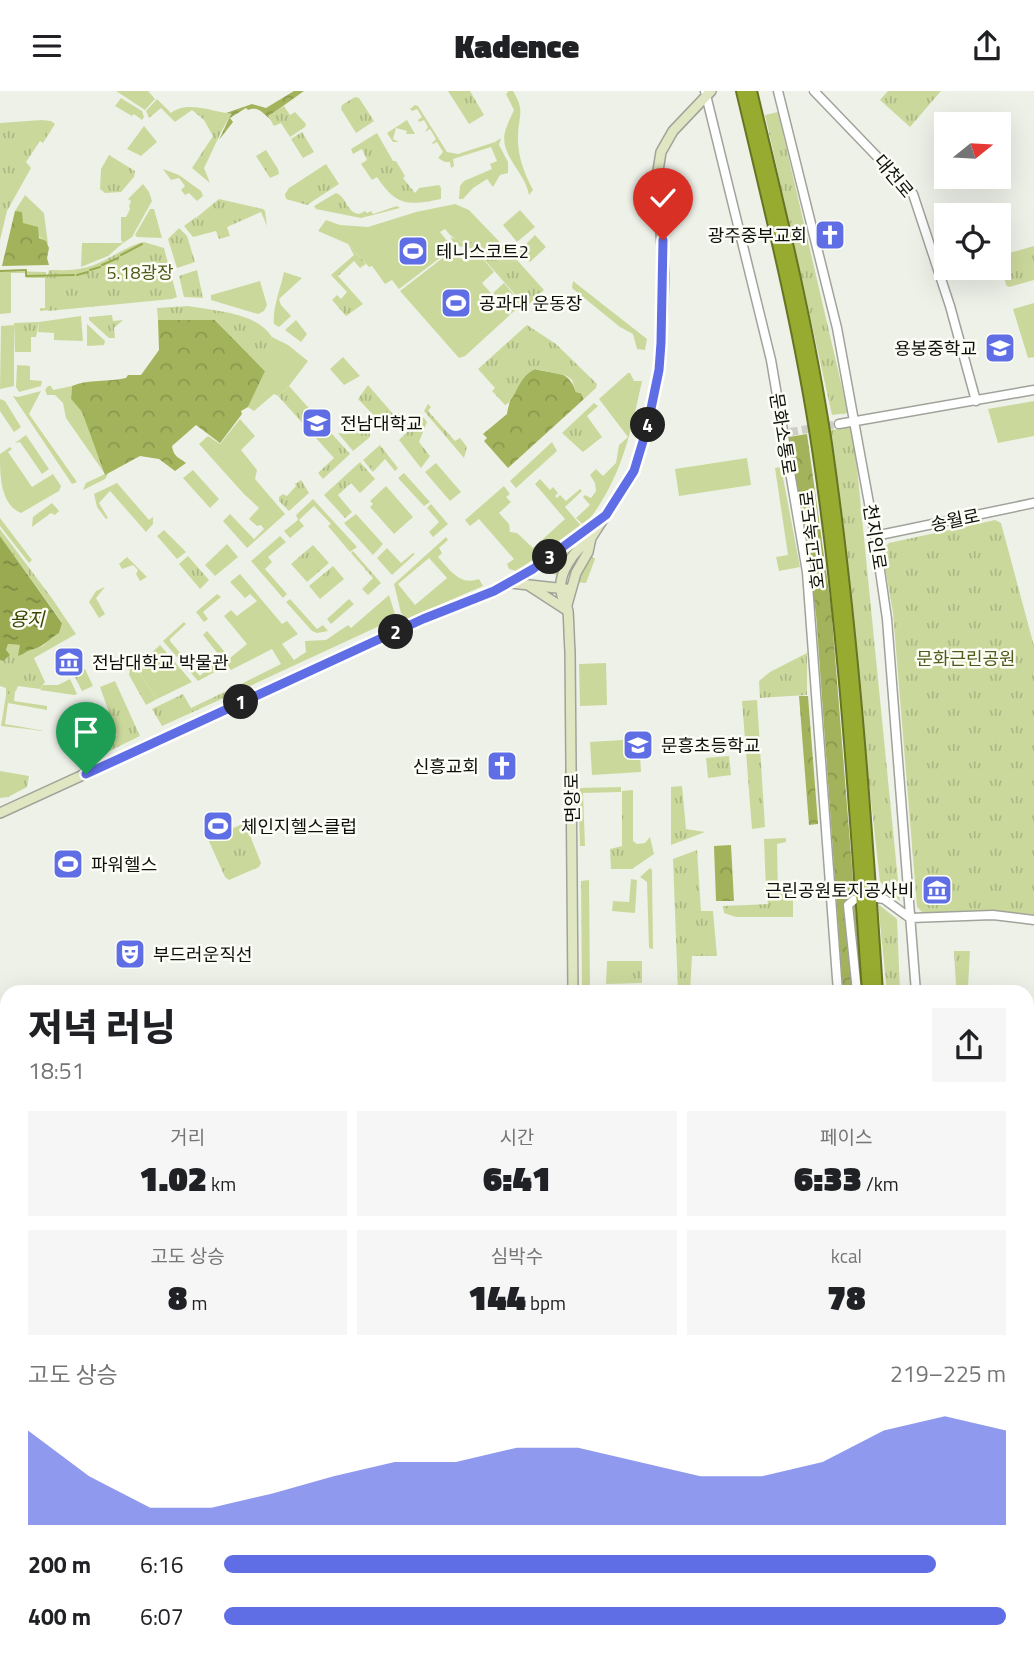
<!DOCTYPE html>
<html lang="ko">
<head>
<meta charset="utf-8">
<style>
  :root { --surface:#fff; --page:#f6f6f6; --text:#202124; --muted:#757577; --accent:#606ee6 }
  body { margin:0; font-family:"Titillium Web","Noto Sans KR",sans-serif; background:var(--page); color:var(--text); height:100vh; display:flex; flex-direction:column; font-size:26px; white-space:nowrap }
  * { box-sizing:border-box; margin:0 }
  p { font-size:23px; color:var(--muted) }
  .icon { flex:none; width:38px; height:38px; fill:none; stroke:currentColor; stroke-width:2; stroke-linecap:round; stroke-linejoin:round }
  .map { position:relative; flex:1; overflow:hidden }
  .details { position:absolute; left:0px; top:894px; width:1034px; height:674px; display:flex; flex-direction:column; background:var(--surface); border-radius:21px 21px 0 0; box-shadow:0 7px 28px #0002 }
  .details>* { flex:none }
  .needle { width:46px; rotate:72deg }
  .fabs { position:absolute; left:934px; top:21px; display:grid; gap:14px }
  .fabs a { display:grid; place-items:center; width:77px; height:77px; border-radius:0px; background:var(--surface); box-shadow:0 7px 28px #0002; font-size:35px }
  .pin { position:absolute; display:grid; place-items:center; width:60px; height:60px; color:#fff; margin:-72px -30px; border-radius:50% 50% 50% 0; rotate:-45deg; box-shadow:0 0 7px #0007 }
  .pin .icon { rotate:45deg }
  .km { position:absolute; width:35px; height:35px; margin:-18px; border-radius:50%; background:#222; color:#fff; font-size:19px; line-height:35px; text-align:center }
  .round { display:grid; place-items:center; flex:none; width:74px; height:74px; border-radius:0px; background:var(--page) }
  .headline { display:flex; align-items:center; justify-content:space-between; height:119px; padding:0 28px }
  h1 { font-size:38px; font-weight:800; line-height:52px }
  .figures { display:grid; grid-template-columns:repeat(3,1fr); gap:10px; height:119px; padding:7px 28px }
  .figures div { display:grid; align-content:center; border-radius:0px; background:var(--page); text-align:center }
  .figures b { font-size:35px; font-weight:800 }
  .figures small { font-size:19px; font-weight:400 }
  .figures p { font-size:19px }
  .chart { height:196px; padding:14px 28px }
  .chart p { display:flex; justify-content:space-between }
  .chart svg { width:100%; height:126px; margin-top:7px; fill:var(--accent); opacity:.7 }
  ul { padding:0 28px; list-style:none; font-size:23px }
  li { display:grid; grid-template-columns:112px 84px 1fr; align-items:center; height:52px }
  li i { height:18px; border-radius:9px; background:var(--accent) }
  header { display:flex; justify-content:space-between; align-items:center; height:91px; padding:0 28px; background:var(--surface); font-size:32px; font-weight:800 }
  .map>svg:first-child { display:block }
  .green { fill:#cbd89c; fill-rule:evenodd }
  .forest { fill:url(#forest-crowns) }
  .park { fill:url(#park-tufts) }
  .water { fill:url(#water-ripples) }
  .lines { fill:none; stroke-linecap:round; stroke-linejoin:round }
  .stream { stroke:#99aa51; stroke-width:2 }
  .tertiary-tunnel { stroke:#cdcfc7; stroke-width:8; stroke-dasharray:8 4; stroke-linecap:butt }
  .tertiary-casing { stroke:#a1a39b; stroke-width:11 }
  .secondary-casing { stroke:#a1a39b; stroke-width:12 }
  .primary-casing { stroke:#677423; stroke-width:13 }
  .motorway-casing { stroke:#677423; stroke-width:14 }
  .tertiary { stroke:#fff; stroke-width:8 }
  .secondary { stroke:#e0e6c1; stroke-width:9 }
  .primary { stroke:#c1cd83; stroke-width:10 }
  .motorway { stroke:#97ab30; stroke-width:10 }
  .route-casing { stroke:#fff; stroke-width:14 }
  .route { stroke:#606ee6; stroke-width:9 }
  .labels { text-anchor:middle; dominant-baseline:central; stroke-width:5; stroke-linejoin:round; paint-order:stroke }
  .street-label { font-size:18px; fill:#0f0f0c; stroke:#fcfef5 }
  .poi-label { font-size:18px; fill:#0f0f0c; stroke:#fcfef5; text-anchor:start }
  .park-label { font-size:18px; fill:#4f5a1b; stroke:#fcfef5 }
  .water-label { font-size:19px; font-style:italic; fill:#3c4600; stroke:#fcfef5 }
</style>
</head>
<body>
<header><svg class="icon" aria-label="menu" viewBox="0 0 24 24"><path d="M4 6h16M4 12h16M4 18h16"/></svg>Kadence<svg class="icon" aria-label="share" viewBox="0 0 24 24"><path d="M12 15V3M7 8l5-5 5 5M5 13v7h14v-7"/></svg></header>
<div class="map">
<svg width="1034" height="1567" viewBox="0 0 1034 1567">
  <defs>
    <pattern id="forest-crowns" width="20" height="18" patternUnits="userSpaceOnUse" patternTransform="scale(1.75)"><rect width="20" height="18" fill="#a2b35b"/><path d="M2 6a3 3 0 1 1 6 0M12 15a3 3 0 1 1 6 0" fill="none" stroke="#8a994e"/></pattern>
    <pattern id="park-tufts" width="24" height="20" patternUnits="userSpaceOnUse" patternTransform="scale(1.75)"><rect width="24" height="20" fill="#cbd89c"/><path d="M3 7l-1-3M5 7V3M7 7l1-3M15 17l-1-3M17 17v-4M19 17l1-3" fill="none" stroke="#adb885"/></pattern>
    <pattern id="water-ripples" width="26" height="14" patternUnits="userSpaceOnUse" patternTransform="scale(1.75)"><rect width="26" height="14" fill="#99aa51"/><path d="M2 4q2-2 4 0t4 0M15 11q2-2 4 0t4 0" fill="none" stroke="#7b8942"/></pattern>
  </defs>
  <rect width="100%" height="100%" fill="#eef1e8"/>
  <path class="green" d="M116 0H148L155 8 145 19Z
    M509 0H513C525 20 519 22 518 44 517 64 524 82 533 99L529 104C526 82 499 64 505 41 507 33 511 26 514 19L506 3Z
    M121 7 142 20 144 26 142 29 134 23 132 25 115 15Z
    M415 14 418 15 447 61 458 63 495 51 501 47 499 54 508 71V82L500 84 493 96 487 88 473 97 463 108H459L460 95 464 90 492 78 490 73 497 70 491 56 453 68 454 75 451 77 450 71H445L438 67 443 61 437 51 433 53 432 52 436 48 430 38 425 41 428 36 424 29 419 31 418 29 422 26 417 18 412 20 410 18Z
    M407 29 415 43H406L407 40 396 37 393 48 399 51H393L387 42Z
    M144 35 157 51 141 65 127 58Z
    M163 78 179 84 201 100 203 105 197 110 189 102 185 104 181 99 185 95 179 87 171 89Z
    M143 93 149 101 152 110 132 146 123 152 121 149V126H126L130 118 129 115 131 110 128 108Z
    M25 104 44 122 48 153 23 132 15 120Z
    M455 113 469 119 517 169C502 178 485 159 474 150 462 153 452 148 445 138L440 141 453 157 399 198 392 189 385 193 372 175 369 176 348 153 318 140 326 129 340 134 368 136 416 121Z
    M150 118H154L162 147 137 146 135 144Z
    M520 119 535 136 517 151 503 134Z
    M535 144 546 156 530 171 520 160 521 158Z
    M475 158 494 181 482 192 510 224 465 265 459 267 400 200 453 159 463 169Z
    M9 180 46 181 52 219 40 220V217H45V187H26V182H11V222L0 223V181Z
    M284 181 302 187 279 208 281 214 291 225 279 236 274 233C272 218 281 196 284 181Z
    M260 190 267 214 264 220 258 223 211 209V204Z
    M573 190 647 248 645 259 637 258 633 243 620 236 572 197Z
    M504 192 522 213 511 223 493 202Z
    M1034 212V266L1028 267 1013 218Z
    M81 225 83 250 54 249V242L38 241 39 231Z
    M296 229 307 243 301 251 285 239Z
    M87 233 105 250 104 254 87 255Z
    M14 234V295L0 298 1 235Z
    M272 246 288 254 308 270 289 295 278 305 274 303 254 320 248 316 264 281 268 255Z
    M343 266 360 285 344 294 330 278Z
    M628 282H630L634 290H642C630 345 621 390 584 435L576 427 590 414 583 406 585 404 591 407 596 400 595 392 590 384 596 378 603 385 616 372 619 354 628 346 599 308Z
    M48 295H51L53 299 72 295 71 308 82 321 105 383H108L105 388 83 399 86 392 105 383 66 327 63 312 55 304H47L45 299Z
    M41 300 29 323 77 391 72 393 13 305 18 306Z
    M0 308 5 310 21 336 14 341 0 320Z
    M1034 310V345L998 352 988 318Z
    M240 328 255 345 241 359 257 379 255 388 285 423 247 457 223 430 230 423 254 448 264 438 261 434 257 435 249 428 259 417 243 402 199 353 208 345 220 353Z
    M26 344 49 378 42 383 20 351 15 352Z
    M552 351 557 360 516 397 510 390Z
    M10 356 12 358 8 361 32 396 53 383 61 395 59 400 21 422C0 413 0 384 0 363Z
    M747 367 751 394 679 405 675 378Z
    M436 372 461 401 450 410 425 381Z
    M781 376 800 476 779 480 776 466 788 464 775 377Z
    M193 379 219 408 210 417 183 387Z
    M540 388 550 399 553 396 558 402 555 405 557 407 560 404 566 410 580 398 582 400 565 416 582 436 516 480 509 478 507 473 514 468 479 428 470 435 465 429 504 395 510 403 506 406 511 411 499 422 509 433 510 441 517 442 533 457 565 428 535 393Z
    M117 392 149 429 153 426V433L146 441 110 400 99 412 108 427 106 428 97 416 94 403Z
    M386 395 413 426 394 443 370 416 373 413 370 410Z
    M313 408 357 456 350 461 328 435 331 433 314 415 299 429 304 435 290 447 284 440 298 429 296 424Z
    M52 412 59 420 55 424 51 422 32 436 33 426Z
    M356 423 383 453 373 464 344 432Z
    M0 427 32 469 29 472 0 435Z
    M164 439 186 461 177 468 157 445Z
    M582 439 557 484 533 478Z
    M280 445 286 451 268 466 272 471 265 478 287 503 283 507 251 470Z
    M446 446 448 449 439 457 442 462 438 466C450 479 460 495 479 488L483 495 407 528 401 522 394 493ZM429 467 447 487 415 514 398 493Z
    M227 453 238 466 215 485 205 474Z
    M387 457 401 472 413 462 415 463 392 484 377 467Z
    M127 466 147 486 140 490 136 483 138 479 133 474 122 478 119 473Z
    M240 483 282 533 287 530 298 543 282 553 294 569 306 561 305 550 326 549 348 534 351 537 389 504 395 523 388 531 239 600 237 595 281 573 272 558 231 579 203 544 207 540 230 567 247 553 224 525 231 519 237 525 257 510 250 503 245 507 230 491Z
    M105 496 96 507 105 523 99 527 89 511 96 500Z
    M217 503 221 506 203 521 208 528 204 531 196 521Z
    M290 508 317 538 323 534 328 540 317 542 312 540 286 511Z
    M349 508 354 513 331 533 327 528Z
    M184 531 186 533 170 548V550L200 585 217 569 224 576 198 590 163 550Z
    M160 554 192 591 157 608 136 576Z
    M606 572 607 614 580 615 579 573Z
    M70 588 77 603 74 604 40 599 43 594H58Z
    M15 600 14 610 47 615V619L8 612 5 633 45 640 1 635 6 604Z
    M639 648 641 681 592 684 590 651Z
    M621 696V701L583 702 585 755H580L578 697Z
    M786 747V751L777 753 778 801 766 800 764 748Z
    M650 777 652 779 653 858 649 857 647 791 640 786Z
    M631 788 637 789 635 822 612 820 613 810 629 811Z"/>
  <path class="forest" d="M294 0H304L269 25 270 28C262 22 259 15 248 19L246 17 230 27 233 31 219 49 231 23 226 22 252 13 266 17Z
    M15 120 22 121 23 132 38 136 39 147 46 150 49 157 47 167 49 174 2 175Z
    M158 229H215L265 280 248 316 241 320 242 323 220 352 196 334 172 355C174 367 179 366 186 372L175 380 159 368 140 365 105 384 82 321 71 308 72 295C89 288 108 291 126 287L128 284H141L159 259Z
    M535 278C555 284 568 277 576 301L581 302 584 308 508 377 484 350 487 347 483 343 507 323C509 308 519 285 535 278Z
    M807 343 831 515 862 901H843L816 523 789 346Z
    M799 605H808L818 733 809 734Z
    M731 754 734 810H716L714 755Z
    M403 1561H446V1567H403Z"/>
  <path class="park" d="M448 0H470L484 24 469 33Z
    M888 0H941L910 36 880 9Z
    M355 6 359 7 374 30 356 42 341 18 342 14Z
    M157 8 171 22C187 9 213 21 232 23 224 32 211 64 204 77L210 92 192 77 213 45 204 29 192 19 175 31 161 17 149 27 146 20Z
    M284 15 290 24 295 21 306 33 305 36 290 46 281 32 274 35 268 25Z
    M778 21 848 322 832 324 765 24Z
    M42 29 51 30 55 33 43 52 40 50 26 71 31 77 7 120 0 149V32Z
    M302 41 314 61 303 67 291 48Z
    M377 42 393 70H396L405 85 403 87 415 102 419 97 439 94 441 97V108C408 115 396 115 377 86L372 89 361 73 367 69 362 58 353 63 351 58Z
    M266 59 278 78 279 83 270 87 256 65Z
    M109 64 135 80 134 86 121 101 105 102 100 98 101 78Z
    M326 73 339 93 307 114 286 108 285 103 289 97Z
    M336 102C347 106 346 121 359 123L365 120 367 122 371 120 373 123 397 115 400 117 361 127 316 118 314 115Z
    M219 108 263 118 265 120 267 135 261 121 227 136 230 145 219 148 216 140 193 146 184 135 196 126 200 130 197 126Z
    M179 137 187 145 195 171 177 177 168 148Z
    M451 146 465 152 474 150C485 159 502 178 517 169L544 199 526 216 475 158 453 154Z
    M144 151 164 157 177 206 172 208 48 220 47 186 49 179C60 179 72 180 83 177 105 173 122 156 144 151Z
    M82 152H123L108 165 81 176Z
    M348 153 366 173 360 177 354 170 338 185 363 213 346 225 332 209 337 204 341 208 347 201 331 184 354 164Z
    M1034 155V189L1009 196 1006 194 999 165Z
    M197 179 203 207 184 206 179 185Z
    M188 215C215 220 256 221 272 246L268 256 265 280 215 229H158L157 217Z
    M112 224 113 230 123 229 114 237 115 247H109L89 229V226Z
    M39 231 36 246H31V261H15L14 232Z
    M527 234 556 253 597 293 596 297 584 308 581 302 576 301 572 289 567 285 535 278C517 286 516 310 505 314L492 300 495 297 478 278Z
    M17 274 30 275V289L42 290 41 295 19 301 16 296Z
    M368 294 394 324 398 322 401 326 393 333 383 334 358 308Z
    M289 295 350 363 323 388 318 382 334 367 278 305Z
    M594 312 598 315 587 325 602 346 583 361 562 342Z
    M428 313 431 316 428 320 455 350 460 347 467 356 464 367 424 320Z
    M355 325 370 341V346L353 360 338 342 346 343 352 338 350 329Z
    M423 326 427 331 419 351 430 365 421 377 399 349Z
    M853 336 900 810 880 791 830 339Z
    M380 354 398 377 395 380 385 368 373 381 363 369Z
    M360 371 375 388 360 402 351 392 338 404 352 421 345 427 324 404Z
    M404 382 430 411 424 415 398 387Z
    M301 389 309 402 289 420 279 410V406L283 403 287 405 296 395 295 393Z
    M431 413 448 433 433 446 429 441 439 431 427 417Z
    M995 429 1001 432 1034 555V824L990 819 923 822 917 816 893 522 882 459 889 452Z
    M0 438 51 506 76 543 34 567 45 591 40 598 18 595 16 600 6 604V597L0 595V569L3 570 8 553 20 554 26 560 43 555 51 546 59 542 62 531 0 445Z
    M313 454 329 472 307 491 291 473Z
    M353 460 381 492 368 504 362 498 373 487 351 462Z
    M188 465 209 489 200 498 179 473Z
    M591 465 595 468 586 492 575 491 578 483Z
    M333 475 344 488 320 508 309 495Z
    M807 562V604L760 607 759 590 770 581Z
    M136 576 157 608 146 614 129 584 130 578Z
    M85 578 93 595 82 600 74 584Z
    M115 590 140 645 99 665 95 654 117 644 100 596Z
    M237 595 239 600 162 635 152 618 183 603 191 617Z
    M757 609 765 736 752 738 742 610Z
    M729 665 731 684 708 687 706 667Z
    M0 680 29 685 27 696 8 706 0 707Z
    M682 695 686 738 705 741 671 754V696Z
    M633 699V750L637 753 645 752 650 746 654 763 632 778H611L610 758 622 755V700Z
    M245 732 261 772 259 776 229 789 225 786 208 748Z
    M697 759 701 820H713L717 865H692L690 901H678L673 768Z
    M589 789 590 901H582L581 790Z
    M766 801H793V826H736L724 822 723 815 768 813Z
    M878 813 897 828 900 901H887Z
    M954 860H970L968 896 956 894Z
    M607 870H642V892L606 893Z
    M1027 1341 1034 1347V1375L1027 1370Z
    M447 1561H568V1567H447Z"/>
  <path class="water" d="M0 445 62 532 59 542C51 546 46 553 39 556 33 559 29 558 23 563L18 565 20 554 8 553 6 559 10 564 3 570 0 569Z"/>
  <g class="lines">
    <path class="stream" d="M121 164 142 153
      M102 174 118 167
      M90 179 100 176
      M0 180 26 179V185L74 184
      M77 184 88 181"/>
    <path class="tertiary-tunnel" d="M790 341 839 333"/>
    <g class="tertiary-casing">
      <path id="tertiary" d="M705 0 771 269 807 481 838 901
        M778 0 837 237 875 445 887 528 916 901
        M814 0 913 103 950 215 976 310
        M839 333 1034 299
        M875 445 1034 412
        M877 807 884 808 910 827 993 824 1034 829
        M854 809 848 814 857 901
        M1027 1087 1034 1089
        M1027 1440 1034 1445"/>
    </g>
    <g class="secondary-casing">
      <path id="secondary" d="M511 492 566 498
        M528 494 568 520
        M567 514 576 482 588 461 591 447 634 380 647 337 659 280 661 252 664 183 657 86 661 61 673 40 711 0
        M0 722 423 528 494 500 533 478 606 423
        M573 901 570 560C569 547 569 533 568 520 567 514 564 511 562 505 555 483 576 458 591 447
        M0 1034 7 1090
        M0 1360 7 1333
        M578 1561V1567"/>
    </g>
    <g class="primary-casing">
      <path id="primary" d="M10 1561 20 1567"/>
    </g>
    <g class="motorway-casing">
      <path id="motorway" d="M742 0C770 118 800 237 818 358 845 538 855 720 868 901
        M751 0C779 117 808 234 826 353 852 534 865 718 877 901
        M1027 1381 1034 1387
        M1027 1401 1034 1407"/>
    </g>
    <use href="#tertiary" class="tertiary"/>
    <use href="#secondary" class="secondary"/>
    <use href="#primary" class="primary"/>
    <use href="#motorway" class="motorway"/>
  </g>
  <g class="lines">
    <g class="route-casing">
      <path id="route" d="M86 683 423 528 494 500 533 478 606 424 634 380 647 337 659 279 661 252 663 149"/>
    </g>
    <use href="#route" class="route"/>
  </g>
  <defs>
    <g id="church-square" transform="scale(1.575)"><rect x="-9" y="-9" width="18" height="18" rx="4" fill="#606ee6" stroke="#fcfef5"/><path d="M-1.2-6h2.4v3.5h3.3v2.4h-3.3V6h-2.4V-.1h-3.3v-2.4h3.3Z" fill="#fff"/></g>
    <g id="stadium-square" transform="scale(1.575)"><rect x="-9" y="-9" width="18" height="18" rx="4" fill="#606ee6" stroke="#fcfef5"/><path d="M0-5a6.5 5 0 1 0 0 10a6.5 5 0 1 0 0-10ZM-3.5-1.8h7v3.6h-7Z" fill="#fff"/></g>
    <g id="school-square" transform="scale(1.575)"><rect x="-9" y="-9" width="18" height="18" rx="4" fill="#606ee6" stroke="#fcfef5"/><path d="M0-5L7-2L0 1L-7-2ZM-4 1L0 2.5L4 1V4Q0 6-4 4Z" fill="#fff"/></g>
    <g id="university-square" transform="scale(1.575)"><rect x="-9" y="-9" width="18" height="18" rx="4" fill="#606ee6" stroke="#fcfef5"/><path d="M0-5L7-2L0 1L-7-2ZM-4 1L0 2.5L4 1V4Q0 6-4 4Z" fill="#fff"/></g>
    <g id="museum-square" transform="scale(1.575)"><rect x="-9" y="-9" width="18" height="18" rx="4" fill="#606ee6" stroke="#fcfef5"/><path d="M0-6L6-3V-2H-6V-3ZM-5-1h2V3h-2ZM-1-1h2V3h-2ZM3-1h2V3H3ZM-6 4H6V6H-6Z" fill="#fff"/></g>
    <g id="theatre-square" transform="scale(1.575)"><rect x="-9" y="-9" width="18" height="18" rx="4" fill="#606ee6" stroke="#fcfef5"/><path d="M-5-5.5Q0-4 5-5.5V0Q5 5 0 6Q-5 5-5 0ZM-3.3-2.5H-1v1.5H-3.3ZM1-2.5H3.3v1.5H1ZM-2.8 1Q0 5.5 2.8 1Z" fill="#fff"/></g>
  </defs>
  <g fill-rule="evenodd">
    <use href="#church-square" x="830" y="144"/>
    <use href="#stadium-square" x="413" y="160"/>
    <use href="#stadium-square" x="456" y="212"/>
    <use href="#school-square" x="1000" y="257"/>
    <use href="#university-square" x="317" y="332"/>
    <use href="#museum-square" x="69" y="571"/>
    <use href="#school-square" x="638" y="654"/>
    <use href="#church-square" x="502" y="675"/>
    <use href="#stadium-square" x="218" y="735"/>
    <use href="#stadium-square" x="68" y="773"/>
    <use href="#museum-square" x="937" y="799"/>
    <use href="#theatre-square" x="130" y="863"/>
  </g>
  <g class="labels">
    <g class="street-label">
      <text transform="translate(894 85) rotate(50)">대천로</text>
      <text transform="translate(783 343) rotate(81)">문화소통로</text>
      <text transform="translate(955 429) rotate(-12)">송월로</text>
      <text transform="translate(875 446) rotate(81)">천지인로</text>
      <text transform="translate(812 449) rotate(-97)">호남고속도로</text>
      <text transform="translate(572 707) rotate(-91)">면앙로</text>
    </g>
    <g class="poi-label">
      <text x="807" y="144" text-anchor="end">광주중부교회</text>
      <text x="436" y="160">테니스코트2</text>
      <text x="479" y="212">공과대 운동장</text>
      <text x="977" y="257" text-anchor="end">용봉중학교</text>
      <text x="340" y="332">전남대학교</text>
      <text x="92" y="571">전남대학교 박물관</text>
      <text x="661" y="654">문흥초등학교</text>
      <text x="479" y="675" text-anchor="end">신흥교회</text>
      <text x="241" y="735">체인지헬스클럽</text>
      <text x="91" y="773">파워헬스</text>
      <text x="914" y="799" text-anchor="end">근린공원토지공사비</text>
      <text x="153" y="863">부드러운직선</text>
    </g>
    <g class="park-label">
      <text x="140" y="181">5.18광장</text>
      <text x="966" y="567">문화근린공원</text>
    </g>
    <g class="water-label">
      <text x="27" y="527">용지</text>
    </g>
  </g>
</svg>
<div class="fabs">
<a><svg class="needle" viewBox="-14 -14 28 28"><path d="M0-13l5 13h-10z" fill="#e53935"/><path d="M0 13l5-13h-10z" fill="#757577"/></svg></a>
<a><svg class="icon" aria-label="locate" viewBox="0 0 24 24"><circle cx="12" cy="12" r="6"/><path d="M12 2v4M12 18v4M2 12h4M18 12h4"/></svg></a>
</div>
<div class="pin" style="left:86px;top:683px;background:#1e9e55"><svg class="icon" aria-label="arrive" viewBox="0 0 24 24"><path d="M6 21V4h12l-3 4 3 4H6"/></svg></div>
<div class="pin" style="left:663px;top:149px;background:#d93025"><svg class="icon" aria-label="check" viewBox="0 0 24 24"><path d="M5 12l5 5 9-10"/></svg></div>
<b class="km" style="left:241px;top:611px">1</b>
<b class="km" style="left:396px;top:541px">2</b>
<b class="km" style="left:550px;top:466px">3</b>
<b class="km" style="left:648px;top:334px">4</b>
<section class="details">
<div class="headline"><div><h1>저녁 러닝</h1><p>18:51</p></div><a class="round"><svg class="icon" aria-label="share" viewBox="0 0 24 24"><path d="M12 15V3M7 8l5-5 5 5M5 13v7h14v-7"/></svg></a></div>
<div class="figures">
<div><p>거리</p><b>1.02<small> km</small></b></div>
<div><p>시간</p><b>6:41</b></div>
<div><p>페이스</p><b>6:33<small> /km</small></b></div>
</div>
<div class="figures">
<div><p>고도 상승</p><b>8<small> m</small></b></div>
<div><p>심박수</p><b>144<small> bpm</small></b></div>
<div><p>kcal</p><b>78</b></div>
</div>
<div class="chart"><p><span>고도 상승</span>219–225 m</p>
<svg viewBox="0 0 160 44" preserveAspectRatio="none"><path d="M0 44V11L10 27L20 38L30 38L40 33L50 27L60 22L70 22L80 17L90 17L100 22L110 27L120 27L130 22L140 11L150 6L160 11V44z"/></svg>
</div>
<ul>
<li><b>200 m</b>6:16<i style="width:91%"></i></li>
<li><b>400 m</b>6:07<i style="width:100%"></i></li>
</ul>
</section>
</div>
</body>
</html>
